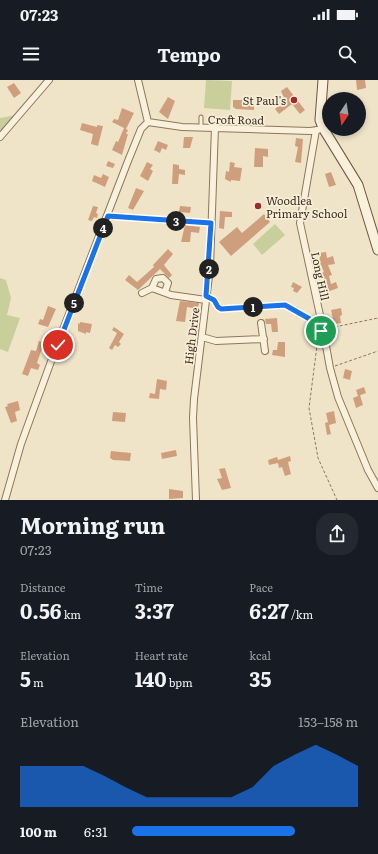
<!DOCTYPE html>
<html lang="en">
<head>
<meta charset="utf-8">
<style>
  :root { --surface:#171b24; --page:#242831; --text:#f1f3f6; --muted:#9ea1a6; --accent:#1a73e8 }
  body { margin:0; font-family:Literata,serif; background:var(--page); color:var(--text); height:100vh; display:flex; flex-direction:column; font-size:15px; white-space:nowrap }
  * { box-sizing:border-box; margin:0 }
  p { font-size:13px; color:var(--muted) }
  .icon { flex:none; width:22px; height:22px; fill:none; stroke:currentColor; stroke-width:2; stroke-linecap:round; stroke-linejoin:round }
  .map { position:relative; height:420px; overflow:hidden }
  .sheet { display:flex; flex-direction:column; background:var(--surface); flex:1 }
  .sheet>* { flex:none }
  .needle { width:26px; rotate:192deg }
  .fabs { position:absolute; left:322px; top:12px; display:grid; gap:8px }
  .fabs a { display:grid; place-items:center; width:44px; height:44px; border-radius:50%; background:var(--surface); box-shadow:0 2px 6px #0003; font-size:20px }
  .pin { position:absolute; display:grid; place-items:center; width:34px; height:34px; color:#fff; margin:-17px; border:2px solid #fff; border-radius:50%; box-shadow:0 1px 4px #0007 }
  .km { position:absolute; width:20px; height:20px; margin:-10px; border-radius:50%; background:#222; color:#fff; font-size:11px; line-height:20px; text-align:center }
  .round { display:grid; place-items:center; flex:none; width:42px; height:42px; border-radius:16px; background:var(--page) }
  .summary { display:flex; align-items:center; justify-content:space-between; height:68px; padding:0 20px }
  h1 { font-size:22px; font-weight:700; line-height:30px }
  .figures { display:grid; grid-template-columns:repeat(3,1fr); gap:6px; height:68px; padding:4px 20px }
  .figures div { display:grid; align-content:center }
  .figures b { font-size:20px; font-weight:700 }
  .figures small { font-size:11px; font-weight:400 }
  .figures p { font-size:11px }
  .chart { height:112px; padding:8px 20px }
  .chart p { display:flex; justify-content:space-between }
  .chart svg { width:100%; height:72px; margin-top:4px; fill:var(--accent); opacity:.7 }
  ul { padding:0 20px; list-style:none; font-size:13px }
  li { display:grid; grid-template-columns:64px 48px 1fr; align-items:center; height:30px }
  li i { height:10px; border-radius:5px; background:var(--accent) }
  .status { display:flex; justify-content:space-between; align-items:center; height:28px; padding:0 20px; background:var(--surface); direction:ltr }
  .status svg { height:11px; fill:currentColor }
  header { display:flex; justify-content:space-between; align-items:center; height:52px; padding:0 20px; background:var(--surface); font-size:18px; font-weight:700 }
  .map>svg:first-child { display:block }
  .green { fill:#c9cf9b }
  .building { fill:#cf9f7d }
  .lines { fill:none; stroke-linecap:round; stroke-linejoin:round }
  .lane-casing { stroke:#8d765c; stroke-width:5 }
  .street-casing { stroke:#8d765c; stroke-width:8 }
  .secondary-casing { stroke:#6f573f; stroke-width:11 }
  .path { stroke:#8d765c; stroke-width:1; stroke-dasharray:3 2; stroke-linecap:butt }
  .lane { stroke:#faf1dc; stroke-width:3 }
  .street { stroke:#faf1dc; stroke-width:6 }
  .secondary { stroke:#faf1dc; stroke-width:9 }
  .route-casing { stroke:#fff; stroke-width:8 }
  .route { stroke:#1a73e8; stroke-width:5 }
  .poi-dot { fill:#9e2a2b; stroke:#f7eed8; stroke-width:1.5 }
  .labels { text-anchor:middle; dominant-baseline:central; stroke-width:3.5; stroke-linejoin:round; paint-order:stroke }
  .poi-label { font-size:11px; fill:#3d2e20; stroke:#f7eed8; text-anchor:end }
  .street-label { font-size:11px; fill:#3d2e20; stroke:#f7eed8 }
</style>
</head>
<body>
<div class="status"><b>07:23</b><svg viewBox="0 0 49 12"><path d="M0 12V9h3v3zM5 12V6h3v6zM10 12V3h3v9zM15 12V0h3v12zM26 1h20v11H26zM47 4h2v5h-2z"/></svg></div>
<header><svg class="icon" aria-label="menu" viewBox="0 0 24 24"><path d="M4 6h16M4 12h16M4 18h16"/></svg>Tempo<svg class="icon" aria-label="search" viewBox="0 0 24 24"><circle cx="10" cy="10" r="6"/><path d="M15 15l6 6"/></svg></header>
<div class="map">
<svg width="378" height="420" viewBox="0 0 378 420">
  <rect width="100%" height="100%" fill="#f0e4c8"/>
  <path class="green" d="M206 0 232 1 230 30 204 28Z
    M16 35 0 51V38Z
    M275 144 285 155 262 175 253 164Z
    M0 198 6 200 11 218 7 235 20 238 8 272 0 269Z"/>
  <path class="building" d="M356 0H365L366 8 357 10Z
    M14 3 21 13 14 18 7 7Z
    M287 7 305 30 300 34 292 24 279 34 275 29 285 20 281 11Z
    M168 17 175 21 168 39 159 32Z
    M233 20H243V23L254 24V30L236 29 233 27Z
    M122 28 134 33 126 49 128 50 126 54H128L122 75 112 70 116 61 118 62 124 48 112 42 114 39 118 40Z
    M82 43 97 47V45L103 46 98 66 91 64 93 54 80 50Z
    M184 57H193L190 68H183Z
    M296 58 303 59 301 83 295 82 298 67 295 66Z
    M158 61 168 65 166 70 162 68 160 73 154 70Z
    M255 68 268 69V77L263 76V87H254Z
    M108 81 115 84 113 88 106 86Z
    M147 82 153 85 150 89 153 91 148 101 140 96Z
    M230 82 235 83 234 87 242 88 240 101 231 100V102L225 99 226 91 229 92Z
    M173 84 179 85V89L185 90V95L179 94 178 104H172Z
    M331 92 336 105 329 107 325 94Z
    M103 94 109 97 105 107 92 101 94 95 101 98Z
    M136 108 144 111 133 130 128 128Z
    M93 126 98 127 96 133 98 134 97 138 94 137 92 141 88 140Z
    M180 126 191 127 190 133 179 132Z
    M220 131 232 132V137H225L224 149 219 148Z
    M264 134 270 142 231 176 219 162 237 147 242 153Z
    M185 145 200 147 199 153 191 152 190 162H181Z
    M168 169 173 174 164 185 172 195 169 198 160 189 138 210 125 200 129 195 137 202 154 187 153 185Z
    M326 172 327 178 333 176 335 184 328 185 332 195 329 196 331 204 336 202 338 208 327 212 321 193 324 192 321 185H318L317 179H320L319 173Z
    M293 202 302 207 297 213 293 211 294 208 291 207Z
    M180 221 199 223 198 229 187 227 185 242 176 241Z
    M48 226 56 229 48 247 38 244 40 239 43 240Z
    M341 228 342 235 340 236 341 243 334 244 331 230Z
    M277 238 278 252H272L271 244H266L265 239Z
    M80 242 92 244 90 253 86 252V254L78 251V243L80 244Z
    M114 247 124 254 119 262 121 264 118 267 115 265 112 270 109 268 117 253 112 250Z
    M39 261 44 262 37 283 40 285 38 290 31 288 28 296 22 294 31 270 36 271Z
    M278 262H285V277L272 275 273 270H277Z
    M345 289 352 291 350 300 343 298Z
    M157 299 167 301 166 310 160 309 159 319 149 318 150 313 155 314Z
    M364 307 366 313 358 316 356 310Z
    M360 315 363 325 356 328 353 318Z
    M18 321 20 330 15 332 17 341 11 343 5 327 8 326 7 324Z
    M334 331 336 343 329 345 331 354 327 355 325 343 328 342 326 333Z
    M113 332 126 333 125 342 112 341Z
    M176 370 177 376 162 379 161 373Z
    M111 371 131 373 130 381 113 380 110 378Z
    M290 376 291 381 288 382 291 394 285 396 282 387 279 388 278 383 269 385 268 380 277 377 278 380Z
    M225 388 231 408 222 410 217 399 222 398 219 389Z
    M169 409 183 411V418L169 419Z"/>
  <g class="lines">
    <g class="lane-casing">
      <path id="lane" d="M201 37V47"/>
    </g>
    <g class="street-casing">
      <path id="street" d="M148 42 182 47 310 51 318 50
        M316 50 300 143 323 249 330 288 338 317 368 390 378 408
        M0 57 49 0
        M152 208 156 199 163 198 168 203 165 212
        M142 213 152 208 171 215 206 220
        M261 243 265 271
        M202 257 216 261 264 259
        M5 420 21 364 57 265 128 81 141 49 148 42 138 0
        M196 420 193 338 194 319 210 188 215 47"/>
    </g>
    <g class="secondary-casing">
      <path id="secondary" d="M323 0 320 40 323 48 358 105 378 170"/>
    </g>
    <path class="path" d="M112 136 207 143
      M212 219 221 229 285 225 315 242
      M330 248 378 238
      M318 258 309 328 318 378 337 420
      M335 286 378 271"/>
    <use href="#lane" class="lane"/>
    <use href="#street" class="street"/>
    <use href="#secondary" class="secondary"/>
  </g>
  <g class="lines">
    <g class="route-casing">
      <path id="route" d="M58 265 108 136 211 143 206 216 214 220 218 227 221 229 285 225 322 246 323 249 321 251"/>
    </g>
    <use href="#route" class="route"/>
  </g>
  <g class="poi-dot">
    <circle cx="294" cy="20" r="4"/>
    <circle cx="258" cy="126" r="4"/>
  </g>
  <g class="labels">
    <g class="poi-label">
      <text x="286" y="20">St Paul's</text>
      <text x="266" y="120" text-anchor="start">Woodlea<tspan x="266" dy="13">Primary School</tspan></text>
    </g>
    <g class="street-label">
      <text transform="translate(236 39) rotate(1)">Croft Road</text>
      <text transform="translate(321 196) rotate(78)">Long Hill</text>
      <text transform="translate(191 256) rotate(-83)">High Drive</text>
    </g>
  </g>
</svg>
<div class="fabs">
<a><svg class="needle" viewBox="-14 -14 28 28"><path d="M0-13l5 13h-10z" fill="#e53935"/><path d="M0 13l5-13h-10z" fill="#9ea1a6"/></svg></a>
</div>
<div class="pin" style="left:321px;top:251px;background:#1e9e55"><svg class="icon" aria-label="arrive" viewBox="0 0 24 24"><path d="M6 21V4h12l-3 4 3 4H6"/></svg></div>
<div class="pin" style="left:58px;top:265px;background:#d93025"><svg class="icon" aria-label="check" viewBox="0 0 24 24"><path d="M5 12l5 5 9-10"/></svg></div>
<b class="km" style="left:253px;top:227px">1</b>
<b class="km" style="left:209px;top:189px">2</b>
<b class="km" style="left:176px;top:141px">3</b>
<b class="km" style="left:103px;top:148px">4</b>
<b class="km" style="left:74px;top:223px">5</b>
</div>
<section class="sheet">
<div class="summary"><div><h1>Morning run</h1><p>07:23</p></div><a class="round"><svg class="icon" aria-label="share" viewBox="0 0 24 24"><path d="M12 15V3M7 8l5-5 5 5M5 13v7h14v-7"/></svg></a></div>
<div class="figures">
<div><p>Distance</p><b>0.56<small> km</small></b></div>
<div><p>Time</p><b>3:37</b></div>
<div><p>Pace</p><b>6:27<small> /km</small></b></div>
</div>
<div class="figures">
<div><p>Elevation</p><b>5<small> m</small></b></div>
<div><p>Heart rate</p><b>140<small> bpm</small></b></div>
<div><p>kcal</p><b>35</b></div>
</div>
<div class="chart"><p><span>Elevation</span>153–158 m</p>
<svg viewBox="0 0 160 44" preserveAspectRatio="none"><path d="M0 44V19L10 19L20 19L30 19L40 25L50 32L60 38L70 38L80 38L90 38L100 38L110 32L120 19L130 12L140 6L150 12L160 19V44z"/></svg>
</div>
<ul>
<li><b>100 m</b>6:31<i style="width:72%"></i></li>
</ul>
</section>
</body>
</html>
